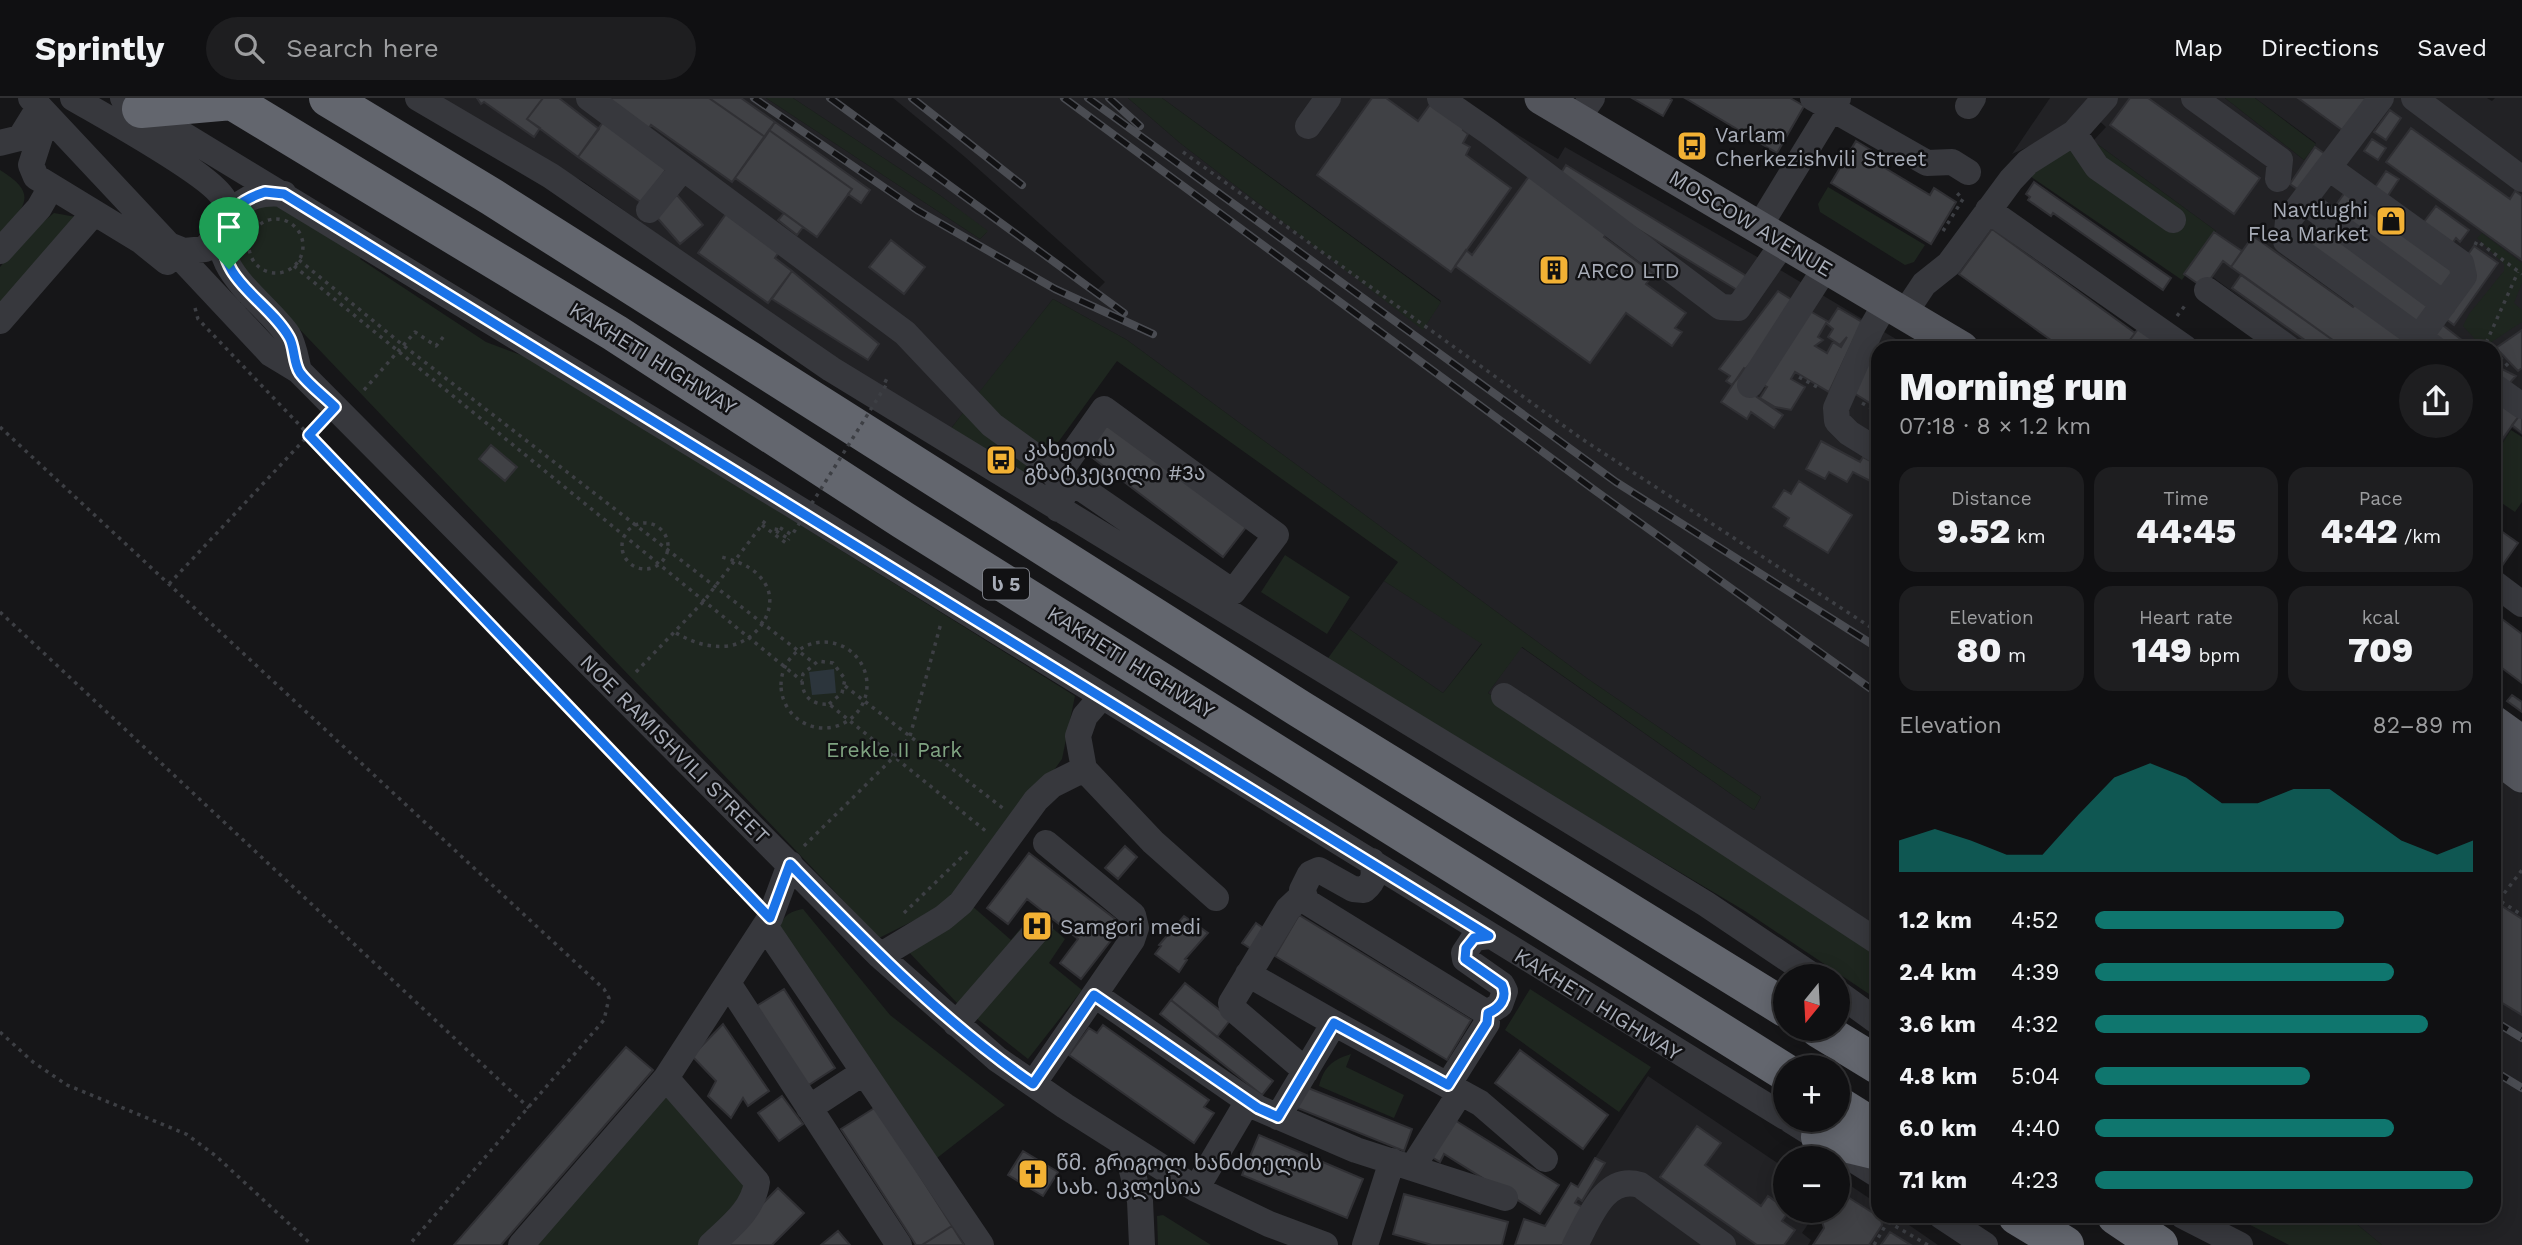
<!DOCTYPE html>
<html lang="en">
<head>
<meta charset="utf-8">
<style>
  :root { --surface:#101012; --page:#1e1e20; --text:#f1f3f6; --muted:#9c9d9f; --line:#303032; --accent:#0f766e }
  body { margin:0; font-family:"Work Sans","Noto Sans Georgian",sans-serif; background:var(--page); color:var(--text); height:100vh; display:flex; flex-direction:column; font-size:26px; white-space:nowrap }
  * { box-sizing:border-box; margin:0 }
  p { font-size:23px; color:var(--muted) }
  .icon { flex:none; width:38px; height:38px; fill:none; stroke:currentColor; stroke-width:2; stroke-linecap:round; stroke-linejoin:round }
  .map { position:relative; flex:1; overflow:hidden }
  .drawer { position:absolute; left:1871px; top:243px; width:630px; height:882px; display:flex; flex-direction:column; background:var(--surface); border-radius:21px; box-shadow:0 4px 18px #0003,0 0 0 2px var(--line) }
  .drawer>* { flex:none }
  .needle { width:46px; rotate:198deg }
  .controls { position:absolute; left:1773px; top:866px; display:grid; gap:14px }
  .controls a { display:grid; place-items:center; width:77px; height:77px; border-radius:50%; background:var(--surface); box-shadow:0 4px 18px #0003,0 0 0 2px var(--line); font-size:35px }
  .pin { position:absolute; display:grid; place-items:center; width:60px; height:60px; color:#fff; margin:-72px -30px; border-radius:50% 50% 50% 0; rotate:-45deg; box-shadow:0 0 7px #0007 }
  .pin .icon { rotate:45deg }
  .round { display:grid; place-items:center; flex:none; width:74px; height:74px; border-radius:37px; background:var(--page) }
  .overview { display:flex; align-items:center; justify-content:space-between; height:119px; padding:0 28px }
  h1 { font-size:38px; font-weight:800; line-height:52px }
  .stats { display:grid; grid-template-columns:repeat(3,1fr); gap:10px; height:119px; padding:7px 28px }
  .stats div { display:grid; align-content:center; border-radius:18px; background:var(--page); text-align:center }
  .stats b { font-size:35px; font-weight:800 }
  .stats small { font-size:19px; font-weight:400 }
  .stats p { font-size:19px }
  .chart { height:196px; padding:14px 28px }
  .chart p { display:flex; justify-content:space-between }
  .chart svg { width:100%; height:126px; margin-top:7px; fill:var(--accent); opacity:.7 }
  ul { padding:0 28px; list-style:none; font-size:23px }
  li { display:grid; grid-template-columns:112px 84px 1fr; align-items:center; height:52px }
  li i { height:18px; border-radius:9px; background:var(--accent) }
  header { display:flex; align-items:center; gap:42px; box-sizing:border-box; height:98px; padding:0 35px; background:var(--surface); border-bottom:2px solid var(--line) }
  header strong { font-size:33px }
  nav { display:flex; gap:38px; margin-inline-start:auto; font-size:24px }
  .search { width:490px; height:63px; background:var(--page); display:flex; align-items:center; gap:18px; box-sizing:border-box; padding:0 24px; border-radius:38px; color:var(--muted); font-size:26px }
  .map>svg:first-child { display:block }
  .built { fill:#222225 }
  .green { fill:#1e261f }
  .water { fill:#2c353c }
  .building { fill:#404145; stroke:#303034; stroke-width:2; fill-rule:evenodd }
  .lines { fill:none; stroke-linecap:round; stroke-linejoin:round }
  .path { stroke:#3d3f44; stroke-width:3.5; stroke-dasharray:3.5 5; stroke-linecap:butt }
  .minor { stroke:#37383d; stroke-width:26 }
  .major { stroke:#53555c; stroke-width:33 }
  .highway { stroke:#63666e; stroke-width:38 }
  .rail-casing { stroke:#4a4c52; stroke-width:8 }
  .rail { stroke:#111113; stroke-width:5; stroke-dasharray:16; stroke-linecap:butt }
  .path-bridge { stroke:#3d3f44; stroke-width:3.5; stroke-dasharray:3.5 5; stroke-linecap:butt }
  .route-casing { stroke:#fff; stroke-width:14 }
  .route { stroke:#1a73e8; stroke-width:9 }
  .labels { text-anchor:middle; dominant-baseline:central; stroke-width:5; stroke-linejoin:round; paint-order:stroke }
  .shield { fill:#111113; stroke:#7b7e86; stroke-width:2 }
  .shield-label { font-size:19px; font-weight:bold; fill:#a8adb8 }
  .poi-label { font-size:21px; fill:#a8adb8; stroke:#111113; text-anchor:start }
  .street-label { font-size:21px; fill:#a8adb8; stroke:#111113 }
  .park-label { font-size:21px; fill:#7fa381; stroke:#111113 }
</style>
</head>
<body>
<header>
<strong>Sprintly</strong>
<div class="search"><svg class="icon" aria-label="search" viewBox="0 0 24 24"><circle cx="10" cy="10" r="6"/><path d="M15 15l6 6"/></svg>Search here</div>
<nav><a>Map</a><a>Directions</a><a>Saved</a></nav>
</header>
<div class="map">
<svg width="2522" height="1147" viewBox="0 0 2522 1147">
  <rect width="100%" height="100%" fill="#161618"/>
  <path class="built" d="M429 0H766L980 141 987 134 941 98 793 0H829L1096 193 1105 184 965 59 893 0H1128L1180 45 1423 231 1441 203 1162 0H1456L1558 61 1565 49 1787 176 1911 250H1878V851L1488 595 1521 549 1754 712 1761 699 1588 581 1127 242 1053 201 949 333 831 260 584 84Z
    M2050 0H2225L2304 62 2316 45 2255 0H2487L2492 3 2495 0H2522V337L2512 330 2494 358V250H2309L2218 183 2194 165 2216 133 2093 43 2106 29 2087 12 2069 31 2012 56Z
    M1384 483 1482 545 1443 595 1349 531Z
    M2494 676 2522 696V1147H2382L2347 1118H2494Z
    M1648 978 1785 1070V1113H1817L1802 1135 1811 1142 1808 1147H1539Z
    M1851 1088 1878 1106V1118H1896L1938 1147H1813Z"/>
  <path class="green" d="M766 0H793L941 98 988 133 980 141Z
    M1128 0H1162L1441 204 1423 232 1180 45Z
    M2225 0H2255L2316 46 2304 62Z
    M2093 43 2216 133 2182 182 2024 74 2071 45Z
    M0 72C41 97 23 108 0 140Z
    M1828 89 1925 147 1914 164 1905 167 1820 114 1818 106Z
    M278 106 365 154 360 161 486 244 537 263 1075 598 1062 661 963 798 879 840 247 176C230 147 230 129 259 107Z
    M54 115 76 119 0 208V169L27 137Z
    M2482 135 2522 165V185L2514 205 2522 212V224L2490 245 2493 250H2483L2463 228 2469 216 2504 173V166L2477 140Z
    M1053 201 1127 242 1588 581 1761 699 1754 712 1522 549 1488 595 1878 851V902L1745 813 1326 563 1349 531 1443 595 1482 546 1384 483 1398 464 1117 263 1046 361 976 298Z
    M966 311 1041 368 1033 380 949 333Z
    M2511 332 2522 339V404L2515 414 2494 400V358Z
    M1285 457 1350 499 1327 536 1261 494Z
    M971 807 1011 842 1034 814 1065 841 1049 865 1082 892 1028 961 957 905 905 850Z
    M803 811 890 917 1005 1007 937 1060 778 835C782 819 787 814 803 811Z
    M1530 891 1651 969 1619 1014 1505 932Z
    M1351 956 1346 969 1404 997 1394 1020 1319 988C1324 969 1332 962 1351 956Z
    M664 991 748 1089 701 1147H529Z
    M1163 1117 1211 1147H1158L1157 1118Z
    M2233 1118H2347L2382 1147H2289Z"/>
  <path class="water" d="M834 571 836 595 812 597 809 574Z"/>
  <path class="building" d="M477 0H543L527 21 540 30 534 39 484 4 481 6Z
    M543 0H559L599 31 578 59 527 21Z
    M598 0H709L765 39 732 84 651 27 646 34Z
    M709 0H741L775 24 765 39Z
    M1372 0H1386L1418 23 1434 1 1468 23 1463 32 1468 36 1463 45 1470 49 1466 57 1511 90 1451 174 1317 77Z
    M1632 0H1669L1672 2 1663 18Z
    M1685 0H1790L1804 8 1777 55Z
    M2130 0H2148L2260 80 2234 116 2110 27Z
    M2298 0H2369L2345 34Z
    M2390 12 2401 20 2386 42 2374 34Z
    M606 20 670 66 642 105 578 59Z
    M775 24 870 92 861 105 848 96 852 91 769 32Z
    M2411 30 2510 101 2515 93 2522 98V162L2386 64Z
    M769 32 852 91 817 139 735 80Z
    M2372 41 2386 50 2378 62 2364 53Z
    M1856 43 1879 57 1875 64 1930 97 1934 90 1956 104 1931 146 1831 85Z
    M2315 49 2328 58 2303 95 2290 86Z
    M1566 67 1748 179 1739 193 1557 82Z
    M2386 73 2399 81 2385 102 2372 94Z
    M1530 77 1608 133 1604 139 1654 176 1646 186 1686 215 1675 230 1682 234 1672 248 1626 215 1590 265 1455 168 1466 152 1472 157Z
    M2034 84 2171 180 2163 192 2053 115 2051 118 2028 102 2030 99 2026 96Z
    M2349 89 2458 167 2439 193 2330 115Z
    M677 97 703 127 680 146 654 116Z
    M2436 108 2469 132 2460 144 2456 140 2450 148 2421 128Z
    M784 115 803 129 797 137 778 122Z
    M726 116 779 154 775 160 792 173 768 205 698 155Z
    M2319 118 2434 201 2415 229 2299 146Z
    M1992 131 2135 235 2124 250H2062L1959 176Z
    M2214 134 2242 153 2231 169 2223 163 2204 190 2184 176Z
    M2253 138 2353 209 2358 203 2424 250H2344L2231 169Z
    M891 142 925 169 904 196 869 169Z
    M2474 148 2498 165 2454 227 2443 219 2462 165Z
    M792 173 879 246 868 262 772 201Z
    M2241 177 2344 250H2316L2232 190Z
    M1778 193 1800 207 1732 287 1726 283 1730 278 1719 271Z
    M1803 209 1829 224 1838 210 1862 224 1829 294 1795 274 1791 281 1805 289 1791 312 1775 309 1760 300 1767 289 1761 286ZM1826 225 1833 231 1828 239 1840 247 1847 239 1841 249 1833 244 1827 255 1815 248 1823 242 1818 239Z
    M2440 225 2472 250H2449L2431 237Z
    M2141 227 2173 250H2124Z
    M2522 232V270L2518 273 2496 250Z
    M1874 255 1878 258V310L1849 292Z
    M2494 267 2516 278 2507 288 2494 285Z
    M1744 270 1751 274 1741 288 1783 317 1774 330 1751 314 1747 321 1721 304Z
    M2494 300 2519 318 2495 351 2494 350Z
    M2519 318 2522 320V335L2512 327Z
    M1102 319 1247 428 1223 459 1081 351Z
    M1821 343 1860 364 1863 359 1878 367V387L1853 374 1847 384 1829 374 1825 381 1806 371Z
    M491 347 517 369 505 383 479 361Z
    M1799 383 1852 417 1828 455 1784 428 1789 420 1773 409 1784 392 1791 396Z
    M2494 428 2518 445 2497 475 2494 473Z
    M2494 515 2522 536V585L2494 564Z
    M2512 597 2522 604V614L2507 603Z
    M1125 748 1137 759 1118 781 1105 770Z
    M1029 755 1123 827 1081 881 1060 865 1078 841 1027 801 1008 826 987 810Z
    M2494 803 2522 821V917L2494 900Z
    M1299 817 1471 922 1447 962 1275 858Z
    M1184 818 1208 835 1185 861 1187 862 1179 874 1155 856 1161 848 1159 847Z
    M1256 825 1269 834 1256 854 1242 845Z
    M1185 885 1231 921 1217 939 1171 902Z
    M784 891 835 970 801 992 750 912Z
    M1171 902 1273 983 1262 997 1160 916Z
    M723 926 769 993 748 1008 743 1000 731 1020 708 998 716 983 692 958Z
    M1103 927 1209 1002 1204 1009 1214 1015 1194 1045 1069 957 1089 930 1097 935Z
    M626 949 653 972 501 1147H454Z
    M1520 952 1608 1017 1583 1051 1495 985Z
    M1303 988 1412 1031 1404 1053 1295 1009Z
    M782 998 803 1026 779 1043 758 1015Z
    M876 1009 952 1128 922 1147H916L841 1031Z
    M1453 1021 1559 1087 1540 1116 1444 1056 1440 1064 1430 1058Z
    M1697 1028 1721 1045 1705 1067 1761 1108 1768 1098 1789 1113 1782 1123 1795 1132 1784 1147H1757L1660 1079Z
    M1259 1037 1363 1081 1347 1120 1242 1077Z
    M1023 1053 1058 1074 1043 1098 1008 1077Z
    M1595 1060 1605 1065 1582 1103 1578 1100 1575 1105 1584 1110 1569 1147H1515L1524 1121 1545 1128 1571 1085 1578 1089Z
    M778 1090 804 1115 772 1147H722Z
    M1404 1096 1508 1124 1502 1147H1432L1393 1136Z
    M1843 1096 1881 1120 1882 1127 1869 1147H1813L1824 1130 1821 1120 1826 1113H1838V1097Z
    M952 1128 964 1147H922Z
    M838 1133 850 1147H821Z
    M1890 1134 1911 1147H1881Z"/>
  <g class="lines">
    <path class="path" d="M1183 54 1582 341 1878 534
      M249 148a27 27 0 1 1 54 0a27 27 0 1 1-54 0Z
      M1943 133 1963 101 1956 94
      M2475 147 2477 143 2522 176
      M299 162 404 248 814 565
      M294 168 802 583
      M195 210 198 221 754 802
      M2177 218 2187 205
      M2492 250 2486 245 2518 174
      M2494 253 2509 269
      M1799 279 1819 290
      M364 292 415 234 436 248 444 238
      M1862 305 1878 314
      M0 329 604 891 609 900 604 922 409 1147
      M622 448a23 23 0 1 1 46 0a23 23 0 1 1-46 0Z
      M762 427 786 445 789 441
      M776 433 789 441
      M169 486 319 326
      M0 514 529 1010
      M676 535C692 544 708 550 728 548 758 544 784 506 761 480 751 467 733 462 718 458
      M781 587a43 43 0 1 1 86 0a43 43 0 1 1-86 0Z
      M636 574 704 503 768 419
      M845 588 1004 711
      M829 606 842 595 845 581 833 565 818 563 803 576C799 595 810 608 829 606L987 734
      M804 748 894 659 910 638 941 525
      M2494 799 2522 817
      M2499 802 2522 772
      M904 815 969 752
      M0 934 33 964 67 987 186 1036 216 1058 312 1147
      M1888 1124 1928 1147
      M1874 1147 1891 1118"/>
    <path class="minor" d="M31 0 271 256 299 273 880 858 997 961 1065 1008 1196 1091 1269 1126 1325 1147
      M73 0C100 16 218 80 225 104 231 123 216 137 205 151L184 153 169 147
      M123 0 789 405 1785 1019
      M418 0 551 78 831 271 1706 806 1813 878
      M589 0 905 235 992 327 1046 366 1063 388 1064 396 1058 411
      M1440 0 1489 34 1721 209 1738 210 1784 144
      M1813 0 1927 65 1952 64 1968 74
      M2194 0 2280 62 2278 81
      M2381 0 2288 123 2286 143 2434 250
      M2414 0 2522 81
      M1968 8 1973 0
      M39 9 41 36 31 67 36 79 141 143 167 164
      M1577 21 1592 0
      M1308 28 1328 0
      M2074 35 2097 69 2173 122
      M0 45 20 40 38 11
      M2329 70 2461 165 2464 178 2418 241
      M284 96C263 94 245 97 231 116 197 164 264 202 288 237 294 247 296 262 299 273
      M2304 103 2444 206
      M649 112 683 70
      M1988 112 2185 250
      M1759 129 1838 0
      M0 153 39 110 51 89
      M2207 192 2288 250
      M1904 216 1924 186 1949 166 2011 82 2028 64 2074 35 2105 0
      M0 223 93 116
      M1750 287 1826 169
      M2494 288 2522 308
      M1878 353 1849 335 1837 323 1836 310 1871 231 1886 205
      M1056 379 1104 311 1276 437 1233 494 1081 390 1063 388
      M2494 485 2522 506
      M1504 598 1878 844
      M1107 601 1098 603 1085 618 1078 638 1084 671 1153 744 1216 800
      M1372 763C1375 776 1375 783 1364 792L1353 791 1319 772 1310 776 1302 792 1307 804 1487 915 1500 907 1505 893 1502 887 1465 861 1464 855 1474 840 1489 838
      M1304 796 1288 811 1231 905 1232 910 1306 973
      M765 828 981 1147
      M880 858 943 820 961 805 1036 702 1052 687 1084 671
      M1248 876 1334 925
      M728 885 899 1147
      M1838 895 1878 924
      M1095 897 1258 1010 1356 1052 1505 1100
      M956 926 1040 829
      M666 980 757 1084C753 1112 731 1128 711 1147
      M1033 986 1132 842 1136 830 1133 817 1046 745
      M1448 987 1487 925V915
      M809 1010 864 974
      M1278 1019 1334 925 1480 1005 1545 1061
      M1790 1022 1878 1077
      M1125 1046 1140 1103 1142 1147
      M1412 1070 1460 995
      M1196 1091 1248 1003
      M1941 1118 1985 1147
      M2183 1118 2240 1147
      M521 1147 666 980 770 820 790 766
      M1365 1147 1392 1063
      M1575 1147C1589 1122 1604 1076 1640 1087L1723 1147"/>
    <path class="major" d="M1541 0 1962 250
      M2494 624 2522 644
      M2494 657 2522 678"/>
    <path class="highway" d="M227 0 615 235 903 422 1785 974
      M328 0 492 99 1300 611 1785 910
      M141 11 232 3
      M1819 931 1878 967
      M1838 1007 1878 1032
      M1820 1039 1878 1053
      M2017 1118 2065 1147
      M2116 1118 2159 1147"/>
    <g class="rail-casing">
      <path id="rail" d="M754 0 917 112 1055 191 1153 236
        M830 0 1124 215
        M912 0 1022 87
        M1064 0 1593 391 1878 596
        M1088 0 1616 384 1878 550
        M1109 0 1140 28
        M2494 923 2522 940
        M2494 973 2522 990"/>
    </g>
    <use href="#rail" class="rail"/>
    <path class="path-bridge" d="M776 433 777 428 792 437 888 284 884 282"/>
  </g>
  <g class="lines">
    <g class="route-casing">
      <path id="route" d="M265 94 284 96 1489 838 1474 840 1466 850 1465 861 1502 887C1508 900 1500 910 1488 915L1487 925 1448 987 1334 925 1278 1019 1258 1010 1094 897 1033 986C943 924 866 844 790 766L770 820 309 337 335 309C324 298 309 287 300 275 293 265 295 249 289 239 267 201 216 182 224 132 227 111 246 100 265 94Z"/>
    </g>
    <use href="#route" class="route"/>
  </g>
  <defs>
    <g id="bus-square" transform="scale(1.575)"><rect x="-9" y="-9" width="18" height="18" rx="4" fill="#f2b134" stroke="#111113"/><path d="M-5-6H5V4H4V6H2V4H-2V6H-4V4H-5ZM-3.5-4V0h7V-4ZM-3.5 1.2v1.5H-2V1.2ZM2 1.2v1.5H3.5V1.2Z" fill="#111"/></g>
    <g id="shop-square" transform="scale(1.575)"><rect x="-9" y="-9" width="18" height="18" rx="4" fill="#f2b134" stroke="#111113"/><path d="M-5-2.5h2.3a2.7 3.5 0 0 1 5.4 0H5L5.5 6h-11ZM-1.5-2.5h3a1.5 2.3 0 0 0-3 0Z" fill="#111"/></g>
    <g id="building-square" transform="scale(1.575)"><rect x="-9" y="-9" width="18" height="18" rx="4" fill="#f2b134" stroke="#111113"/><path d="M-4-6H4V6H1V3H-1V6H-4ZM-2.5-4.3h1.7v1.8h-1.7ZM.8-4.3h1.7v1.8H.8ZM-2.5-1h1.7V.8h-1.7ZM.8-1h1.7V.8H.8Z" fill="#111"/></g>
    <g id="hospital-square" transform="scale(1.575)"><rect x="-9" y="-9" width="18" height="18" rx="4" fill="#f2b134" stroke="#111113"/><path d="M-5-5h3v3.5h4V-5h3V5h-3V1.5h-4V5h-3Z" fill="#111"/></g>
    <g id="church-square" transform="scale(1.575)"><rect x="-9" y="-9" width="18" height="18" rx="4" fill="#f2b134" stroke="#111113"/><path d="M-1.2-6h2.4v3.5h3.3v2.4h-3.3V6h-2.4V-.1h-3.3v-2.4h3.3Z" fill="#111"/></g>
  </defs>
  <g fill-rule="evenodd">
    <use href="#bus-square" x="1692" y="48"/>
    <use href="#shop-square" x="2391" y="123"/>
    <use href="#building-square" x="1554" y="172"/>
    <use href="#bus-square" x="1001" y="362"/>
    <use href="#hospital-square" x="1037" y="828"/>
    <use href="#church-square" x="1033" y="1076"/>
  </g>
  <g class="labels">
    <rect class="shield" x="983" y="470.5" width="46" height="31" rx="5"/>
    <g class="shield-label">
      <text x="1006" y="486">ს 5</text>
    </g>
    <g class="poi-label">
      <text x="1715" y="36">Varlam<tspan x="1715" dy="24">Cherkezishvili Street</tspan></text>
      <text x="2368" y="111" text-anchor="end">Navtlughi<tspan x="2368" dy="24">Flea Market</tspan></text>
      <text x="1577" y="172">ARCO LTD</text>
      <text x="1024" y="350">კახეთის<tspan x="1024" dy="24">გზატკეცილი #3ა</tspan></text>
      <text x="1060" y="828">Samgori medi</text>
      <text x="1056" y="1064">წმ. გრიგოლ ხანძთელის<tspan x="1056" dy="24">სახ. ეკლესია</tspan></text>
    </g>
    <g class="street-label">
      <text transform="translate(1751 125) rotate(31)">MOSCOW AVENUE</text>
      <text transform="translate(653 260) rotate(32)">KAKHETI HIGHWAY</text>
      <text transform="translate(1131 564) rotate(32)">KAKHETI HIGHWAY</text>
      <text transform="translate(675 651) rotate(45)">NOE RAMISHVILI STREET</text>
      <text transform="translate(1598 906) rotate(32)">KAKHETI HIGHWAY</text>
    </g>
    <g class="park-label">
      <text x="894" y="651">Erekle II Park</text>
    </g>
  </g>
</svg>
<div class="controls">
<a><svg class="needle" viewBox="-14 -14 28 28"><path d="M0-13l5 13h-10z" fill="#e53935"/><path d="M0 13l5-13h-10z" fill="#9c9d9f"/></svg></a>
<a>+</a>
<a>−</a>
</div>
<div class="pin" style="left:229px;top:171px;background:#1e9e55"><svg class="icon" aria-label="arrive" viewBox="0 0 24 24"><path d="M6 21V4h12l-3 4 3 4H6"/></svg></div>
<section class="drawer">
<div class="overview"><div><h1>Morning run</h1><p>07:18 · 8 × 1.2 km</p></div><a class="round"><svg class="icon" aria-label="share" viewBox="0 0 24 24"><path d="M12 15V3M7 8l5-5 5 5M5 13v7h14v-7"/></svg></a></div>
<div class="stats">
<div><p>Distance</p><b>9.52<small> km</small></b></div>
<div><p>Time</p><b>44:45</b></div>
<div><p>Pace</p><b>4:42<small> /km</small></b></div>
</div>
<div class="stats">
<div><p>Elevation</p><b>80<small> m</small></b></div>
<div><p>Heart rate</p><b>149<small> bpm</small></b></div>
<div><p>kcal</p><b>709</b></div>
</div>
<div class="chart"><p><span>Elevation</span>82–89 m</p>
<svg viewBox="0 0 160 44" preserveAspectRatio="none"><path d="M0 44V33L10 29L20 33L30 38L40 38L50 24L60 11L70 6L80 11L90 20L100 20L110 15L120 15L130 24L140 33L150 38L160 33V44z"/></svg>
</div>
<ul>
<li><b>1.2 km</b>4:52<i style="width:66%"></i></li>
<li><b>2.4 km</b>4:39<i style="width:79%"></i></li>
<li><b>3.6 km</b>4:32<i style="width:88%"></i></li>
<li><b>4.8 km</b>5:04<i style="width:57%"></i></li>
<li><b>6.0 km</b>4:40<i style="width:79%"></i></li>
<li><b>7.1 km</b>4:23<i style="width:100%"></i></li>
</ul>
</section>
</div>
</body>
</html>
